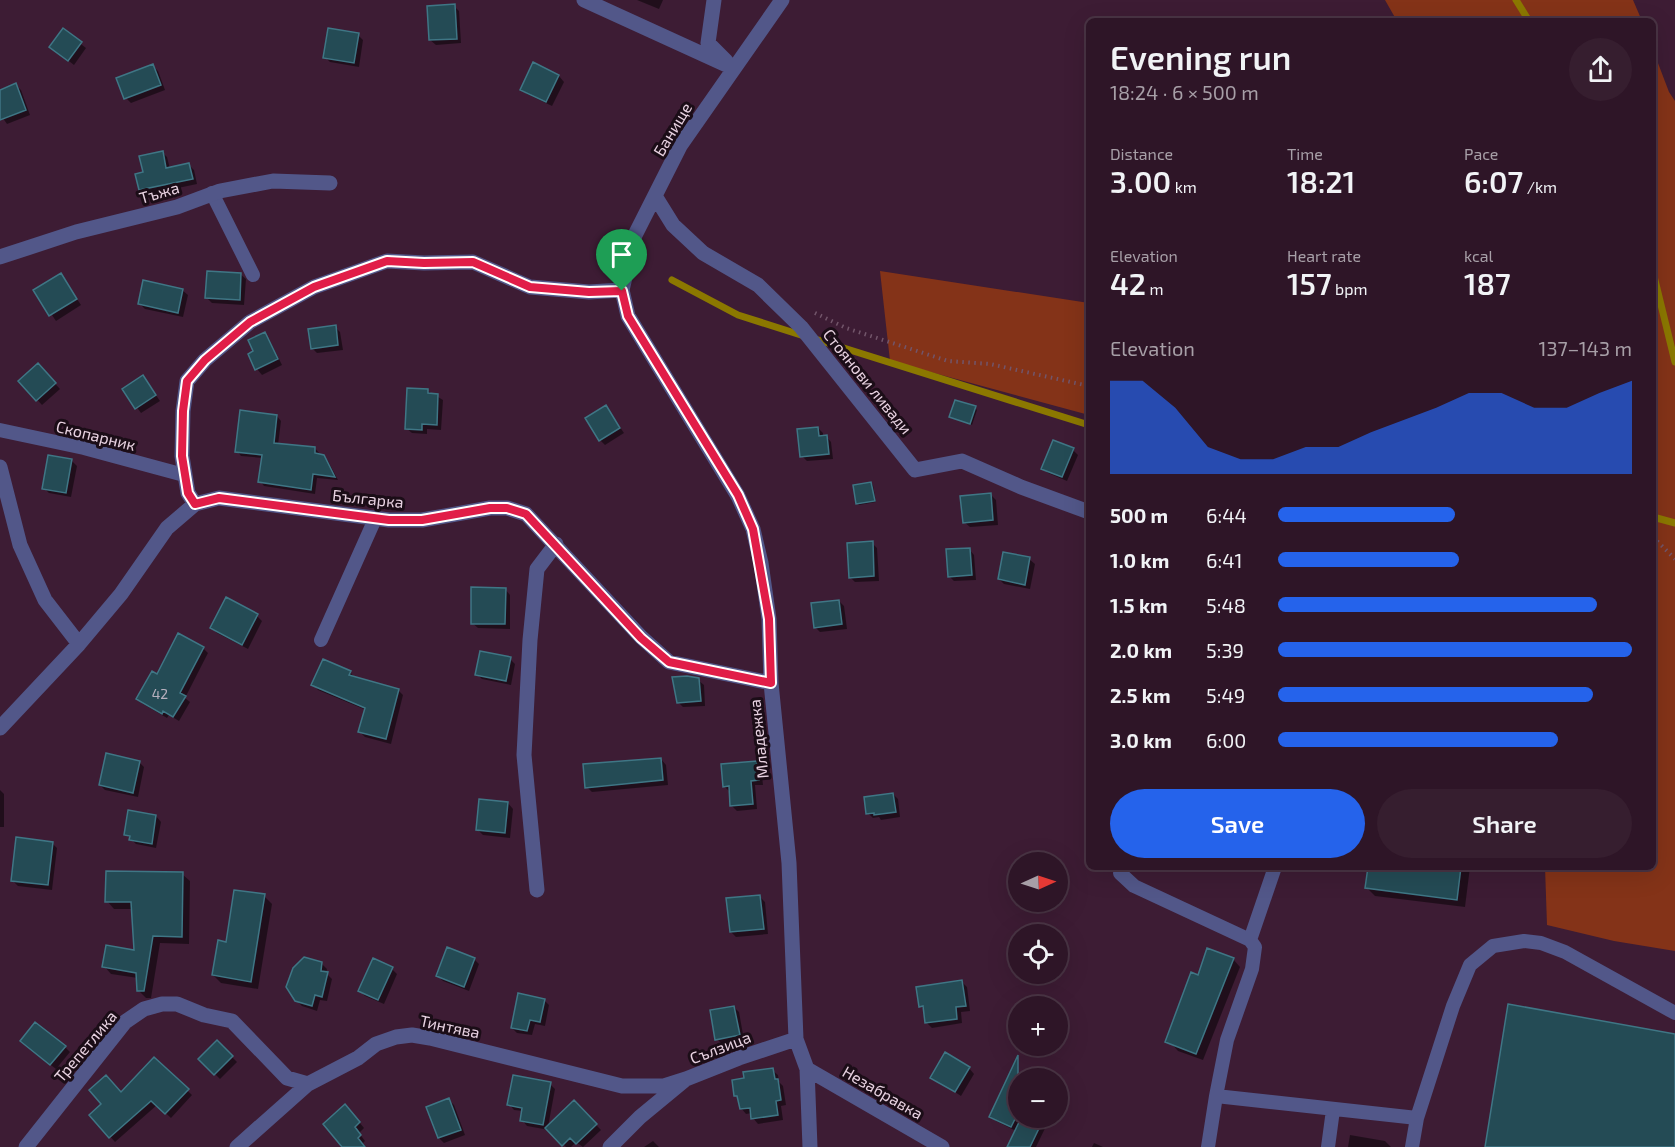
<!DOCTYPE html>
<html lang="en">
<head>
<meta charset="utf-8">
<style>
  :root { --surface:#2e1527; --page:#361e2f; --text:#f1f3f6; --muted:#a79fa7; --line:#493444; --accent:#2563eb }
  body { margin:0; font-family:"Exo 2",sans-serif; background:var(--page); color:var(--text); height:100vh; display:flex; flex-direction:column; font-size:22px; white-space:nowrap }
  * { box-sizing:border-box; margin:0 }
  p { font-size:20px; color:var(--muted) }
  .icon { flex:none; width:33px; height:33px; fill:none; stroke:currentColor; stroke-width:2; stroke-linecap:round; stroke-linejoin:round }
  .map { position:relative; flex:1; overflow:hidden }
  .panel { position:absolute; left:1086px; top:18px; width:570px; height:852px; display:flex; flex-direction:column; background:var(--surface); border-radius:9px; box-shadow:0 6px 24px #0002,0 0 0 2px var(--line) }
  .panel>* { flex:none }
  .needle { width:39px; rotate:87deg }
  .buttons { position:absolute; left:1008px; top:852px; display:grid; gap:12px }
  .buttons a { display:grid; place-items:center; width:60px; height:60px; border-radius:50%; background:var(--surface); box-shadow:0 6px 24px #0002,0 0 0 2px var(--line); font-size:30px }
  .pin { position:absolute; display:grid; place-items:center; width:51px; height:51px; color:#fff; margin:-62px -26px; border-radius:50% 50% 50% 0; rotate:-45deg; box-shadow:0 0 6px #0007 }
  .pin .icon { rotate:45deg }
  .round { display:grid; place-items:center; flex:none; width:63px; height:63px; border-radius:32px; background:var(--page) }
  .headline { display:flex; align-items:center; justify-content:space-between; height:102px; padding:0 24px }
  h1 { font-size:33px; font-weight:600; line-height:45px }
  .figures { display:grid; grid-template-columns:repeat(3,1fr); gap:9px; height:102px; padding:6px 24px }
  .figures div { display:grid; align-content:center }
  .figures b { font-size:30px; font-weight:600 }
  .figures small { font-size:16px; font-weight:400 }
  .figures p { font-size:16px }
  .chart { height:168px; padding:12px 24px }
  .chart p { display:flex; justify-content:space-between }
  .chart svg { width:100%; height:108px; margin-top:6px; fill:var(--accent); opacity:.7 }
  .button { display:flex; gap:12px; margin-top:auto; padding:12px 24px }
  .button a { flex:1; height:69px; border-radius:36px; background:var(--accent); color:#fff; font-size:24px; font-weight:600; line-height:69px; text-align:center }
  .button a+a { background:var(--page); color:var(--text) }
  ul { padding:0 24px; list-style:none; font-size:20px }
  li { display:grid; grid-template-columns:96px 72px 1fr; align-items:center; height:45px }
  li i { height:15px; border-radius:8px; background:var(--accent) }
  .map>svg:first-child { display:block }
  .forest { fill:#843318 }
  .shadow { fill:#0007 }
  .lines { fill:none; stroke-linecap:round; stroke-linejoin:round }
  .stream { stroke:#8b7800; stroke-width:7 }
  .building { fill:#244b55; stroke:#3f7685; stroke-width:1.5 }
  .path { stroke:#72556a; stroke-width:4; stroke-dasharray:1.5 4.5; stroke-linecap:butt }
  .service { stroke:#525789; stroke-width:14 }
  .minor { stroke:#525789; stroke-width:15 }
  .route-casing { stroke:#fff; stroke-width:12 }
  .route { stroke:#e11d48; stroke-width:8 }
  .labels { text-anchor:middle; dominant-baseline:central; stroke-width:6; stroke-linejoin:round; paint-order:stroke }
  .number-label { font-size:14px; fill:#b7b0be }
  .street-label { font-size:16px; fill:#e8d2e1; stroke:#1b0d17 }
</style>
</head>
<body>
<div class="map">
<svg width="1675" height="1147" viewBox="0 0 1675 1147">
  <rect width="100%" height="100%" fill="#3d1c34"/>
  <path class="forest" d="M1385 0H1633L1642 21H1397Z
    M1653 50 1669 92 1675 101V951L1614 941 1547 925 1545 867H1653Z
    M880 271 1089 303V415L890 361Z"/>
  <path class="shadow" d="M637 0H663L659 9Z
    M454 6 459 11 461 43 436 45 430 40Z
    M63 30 86 48 74 65 56 51Z
    M358 35 363 40 359 67 330 62 325 57Z
    M534 64 559 76 564 82 552 106 527 94 522 89Z
    M153 66 158 71 165 90 131 103 126 98Z
    M16 85 21 90 30 115 7 124 0 114V91Z
    M162 152 167 157 170 169 189 165 194 170 197 184 145 195 140 190 144 174Z
    M240 274 246 279 244 305 212 303 207 298Z
    M61 275 81 305 56 321 35 290Z
    M182 290 188 295 183 317 145 309 140 304Z
    M335 327 340 332 343 350 317 353 312 348Z
    M264 334 269 339 282 365 262 375 257 369 250 355 255 352Z
    M38 365 60 389 42 405 20 381Z
    M147 382 160 401 141 413 124 390Z
    M428 391 443 400 441 430 427 429V434L412 433 406 428Z
    M606 407 624 433 605 445 600 440Z
    M975 408 977 410 972 425 951 417Z
    M277 416 281 421 278 445 315 448 319 453V455L324 456 328 461 338 480 317 478 315 494 264 486 260 481 263 458 241 456 237 451Z
    M818 428 823 433V437L826 436 831 442 833 459 807 461 802 456Z
    M1073 450 1078 455 1067 481 1048 473 1043 468Z
    M72 461 77 466 71 497 49 493 44 488Z
    M871 483 873 485 876 502 859 505 857 503Z
    M991 495 996 500 998 525 970 527 964 522Z
    M872 543 877 548 879 581 855 582 850 577Z
    M969 549 974 555 976 580 954 581 949 576Z
    M1029 559 1035 564 1030 589 1004 584 999 579Z
    M505 589 510 595V629L478 628 472 623Z
    M227 599 257 616 262 621 248 649 217 633 212 628Z
    M839 601 844 606 847 629 820 632 815 627Z
    M203 648 208 653 185 698 190 702 179 721 169 715 167 718 143 704 138 699 158 676Z
    M510 659 515 664 511 685 482 679 477 674Z
    M350 672 355 678 398 690 403 695 391 744 365 737 360 732 366 710 318 690 313 684Z
    M698 680 704 685 705 706 683 707 678 702Z
    M661 759 666 765 668 785 592 792 587 787Z
    M139 762 144 767 138 797 105 790 100 785Z
    M756 762 761 767 763 785H755L757 809 737 811 732 806 729 791 724 786Z
    M0 790 4 794V827H0Z
    M893 794 898 799 900 817 881 820 879 817 873 818 868 813Z
    M508 803 513 809 510 838 483 835 477 829Z
    M156 816 161 822 156 848 136 844 126 834Z
    M52 843 57 848 52 890 18 886 12 880Z
    M1370 867H1470L1465 907 1375 896 1367 888Z
    M182 874 190 881 189 944 160 943 151 998H146L138 990V978L111 974 104 966 136 952 133 909H114L107 901Z
    M264 896 272 904 258 989 221 983 213 975 227 943Z
    M760 897 765 902 768 934 736 937 731 932Z
    M474 959 479 964 469 991 443 981 438 976Z
    M1233 959 1240 967 1203 1060 1178 1051 1171 1043 1199 976Z
    M322 964 327 969 326 973 332 979 327 1001 320 1000 317 1011 302 1006 296 1000Z
    M392 969 397 974 384 1004 365 996 360 991Z
    M962 982 967 987 970 1011 961 1012 962 1023 932 1028 927 1023 925 1011 921 1006Z
    M544 1000 549 1005 545 1026 535 1024 532 1035 517 1033 512 1028Z
    M734 1007 739 1012 744 1040 722 1044 717 1039Z
    M1058 1020 1066 1026 1059 1040 1058 1039Z
    M217 1042 237 1062 220 1079 200 1059Z
    M65 1047 70 1052 56 1069 39 1056Z
    M154 1059 192 1095 171 1118 157 1105 115 1142 91 1115 122 1094Z
    M969 1068 974 1074 961 1096 932 1077Z
    M772 1070 778 1075 779 1082 783 1086 786 1105 781 1106 783 1120 758 1124 753 1118 752 1113 746 1114 741 1108 740 1100 736 1096Z
    M1009 1080 1018 1084V1118H1050L1036 1147H1009L1016 1131 996 1121 991 1117Z
    M550 1084 555 1089 548 1127 574 1102 601 1130 583 1147 576 1142 571 1147H566L549 1130 527 1126 522 1120 523 1111 514 1110 509 1104Z
    M449 1100 454 1105 465 1135 444 1143 439 1138Z
    M350 1111 364 1128 359 1133 365 1141 362 1144 364 1147H344Z
    M1350 1135 1385 1141 1391 1147H1348Z
    M653 1141 659 1147H644Z
    M1094 1143 1103 1147H1092Z"/>
  <g class="lines">
    <path class="stream" d="M1516 0 1529 21
      M1653 272 1675 362
      M672 280 738 315 804 336
      M815 339 1089 425
      M1653 517 1675 523"/>
  </g>
  <path class="building" d="M455 4 457 39 429 40 427 6Z
    M63 28 82 42 68 61 49 47Z
    M328 28 359 33 354 63 323 58Z
    M533 62 559 75 546 102 520 90Z
    M153 64 161 85 124 99 116 78Z
    M16 83 26 110 0 120V90Z
    M163 151 166 168 189 163 193 179 139 190 135 174 143 172 139 156Z
    M207 271 241 273 240 300 205 298Z
    M61 273 77 299 49 316 33 290Z
    M143 280 183 289 178 313 138 304Z
    M336 325 338 345 311 349 308 329Z
    M265 332 278 359 255 370 248 354 253 351 248 340Z
    M38 363 56 383 36 401 18 381Z
    M143 375 156 395 135 409 122 389Z
    M407 388 428 389V393L438 394 437 425 422 424V430L405 429Z
    M955 400 976 406 970 424 949 417Z
    M606 405 620 428 599 441 585 418Z
    M240 410 277 415 274 443 315 447V453L324 455 335 477 313 474 311 490 258 482 262 455 235 452Z
    M818 427 819 436 827 435 829 454 800 457 797 429Z
    M1053 440 1074 448 1062 477 1041 469Z
    M48 455 72 459 66 493 42 489Z
    M871 482 875 501 856 504 853 485Z
    M991 493 993 520 963 523 960 496Z
    M873 541 874 576 849 578 847 543Z
    M970 548 972 575 948 577 946 549Z
    M1003 552 1030 557 1025 585 998 579Z
    M471 587 506 588 505 624H471Z
    M226 597 258 614 242 645 210 628Z
    M839 600 842 624 814 628 811 603Z
    M178 633 204 647 180 693 186 696 173 717 163 711 162 714 136 699 152 671 157 674Z
    M480 651 511 657 506 681 475 675Z
    M323 659 351 671 349 675 399 689 386 739 358 732 365 708 311 685Z
    M687 676 699 678 701 701 677 703 672 677Z
    M106 753 140 761 133 793 99 785Z
    M661 758 663 780 585 788 583 764Z
    M757 761 759 780 751 781 753 804 730 806 729 786 723 787 721 764Z
    M893 793 896 812 874 815V813L866 814 864 797Z
    M479 799 508 802 505 833 476 830Z
    M128 810 156 815 152 844 129 840 130 836 124 835Z
    M16 837 53 842 48 885 11 881Z
    M1368 867H1461L1457 900 1365 888Z
    M106 871 183 872 182 937 153 936 144 991H137L136 973 102 967 106 945 134 950 131 902H105Z
    M234 890 265 894 251 982 212 975 218 940 226 942Z
    M760 895 764 929 730 932 726 898Z
    M447 947 475 958 464 987 436 976Z
    M1207 948 1234 958 1196 1054 1165 1042 1191 972 1198 975Z
    M304 957 322 962 321 971 328 972 322 997 315 995 312 1006 295 1001 286 987 293 968Z
    M373 958 393 967 378 1000 358 991Z
    M962 980 966 1006 956 1007 957 1019 925 1023 923 1006 919 1007 916 987Z
    M518 993 545 999 540 1022 530 1020 527 1031 511 1028Z
    M1508 1004 1675 1034V1147H1485Z
    M734 1006 740 1035 715 1040 710 1010Z
    M35 1022 66 1046 50 1065 20 1041Z
    M217 1040 233 1056 214 1075 198 1059Z
    M945 1052 970 1067 955 1092 930 1078Z
    M1018 1055V1113L1011 1127 989 1117Z
    M154 1057 189 1089 165 1114 151 1101 109 1138 89 1115 101 1104 89 1090 106 1075 121 1092Z
    M773 1068 775 1079H778L781 1100 776 1101 778 1115 751 1119 750 1108 740 1109 737 1096H734L732 1080 744 1078 743 1072Z
    M513 1075 551 1082 543 1125 520 1121 522 1108 507 1105Z
    M449 1098 461 1130 438 1138 426 1107Z
    M574 1100 597 1124 576 1144 570 1138 562 1146 545 1128Z
    M345 1104 360 1122 355 1127 361 1135 358 1138 365 1147H342L323 1124Z
    M1021 1118H1044L1030 1147H1007Z"/>
  <g class="lines">
    <path class="path" d="M815 313 846 328 948 361 990 364 1089 386
      M1653 537 1675 559"/>
    <path class="service" d="M212 193 253 275
      M0 430 84 448 184 475
      M321 640 375 519
      M1120 873 1134 886 1250 940 1255 947 1252 969 1227 1040 1216 1096
      M1250 940 1275 867
      M1208 1147 1216 1096 1417 1118 1453 1006 1470 965 1493 946 1524 941 1541 943 1565 952 1675 1013
      M1328 1147 1333 1110
      M1412 1147 1417 1118"/>
    <path class="minor" d="M584 0 733 68
      M714 0 708 43 726 61
      M782 0 680 146 635 235 622 290 628 316 738 496 753 529 761 563 769 619 771 683 789 863 796 1039 807 1069 810 1147
      M655 196 673 225 703 253 758 285 801 327 915 470 962 461 1021 487 1089 512
      M0 257 76 232 177 207 220 191 273 181 330 183
      M0 467 20 545 45 600 79 644
      M195 504 188 493 182 456 183 411 187 381 205 360 250 322 314 287 387 261 424 263 473 262 530 287 589 292 622 290
      M0 728 79 644 121 594 167 528 195 504 219 498 389 520H422L490 508H507L526 514 641 637 669 662 771 683
      M537 890 524 755 530 640 537 569 556 544
      M807 1069 942 1147
      M26 1147 125 1022 144 1009 162 1004H177L204 1015 232 1021 287 1078 308 1084
      M237 1147 308 1084 358 1058 376 1044 396 1037 412 1035 430 1038 622 1086H664L686 1079
      M610 1147 640 1117 686 1079 739 1058 796 1039"/>
  </g>
  <g class="lines">
    <g class="route-casing">
      <path id="route" d="M387 261 424 263 473 262 530 287 589 292 622 291 628 316 738 495 753 529 769 619 771 683 669 662 641 638 526 514 507 508H490L422 520H389L219 498 195 504 188 493 182 456 183 411 187 381 205 360 250 322 314 287Z"/>
    </g>
    <use href="#route" class="route"/>
  </g>
  <g class="labels">
    <g class="number-label">
      <text x="160" y="693">42</text>
    </g>
    <g class="street-label">
      <text transform="translate(672 129) rotate(-59)">Банище</text>
      <text transform="translate(159 192) rotate(-16)">Тъжа</text>
      <text transform="translate(868 381) rotate(51)">Стоянови ливади</text>
      <text transform="translate(96 435) rotate(14)">Скопарник</text>
      <text transform="translate(368 498) rotate(6)">Българка</text>
      <text transform="translate(758 739) rotate(-96)">Младежка</text>
      <text transform="translate(450 1026) rotate(12)">Тинтява</text>
      <text transform="translate(85 1046) rotate(-50)">Трепетлика</text>
      <text transform="translate(720 1047) rotate(-21)">Сълзица</text>
      <text transform="translate(883 1092) rotate(30)">Незабравка</text>
    </g>
  </g>
</svg>
<div class="buttons">
<a><svg class="needle" viewBox="-14 -14 28 28"><path d="M0-13l5 13h-10z" fill="#e53935"/><path d="M0 13l5-13h-10z" fill="#a79fa7"/></svg></a>
<a><svg class="icon" aria-label="locate" viewBox="0 0 24 24"><circle cx="12" cy="12" r="6"/><path d="M12 2v4M12 18v4M2 12h4M18 12h4"/></svg></a>
<a>+</a>
<a>−</a>
</div>
<div class="pin" style="left:622px;top:291px;background:#1e9e55"><svg class="icon" aria-label="arrive" viewBox="0 0 24 24"><path d="M6 21V4h12l-3 4 3 4H6"/></svg></div>
<section class="panel">
<div class="headline"><div><h1>Evening run</h1><p>18:24 · 6 × 500 m</p></div><a class="round"><svg class="icon" aria-label="share" viewBox="0 0 24 24"><path d="M12 15V3M7 8l5-5 5 5M5 13v7h14v-7"/></svg></a></div>
<div class="figures">
<div><p>Distance</p><b>3.00<small> km</small></b></div>
<div><p>Time</p><b>18:21</b></div>
<div><p>Pace</p><b>6:07<small> /km</small></b></div>
</div>
<div class="figures">
<div><p>Elevation</p><b>42<small> m</small></b></div>
<div><p>Heart rate</p><b>157<small> bpm</small></b></div>
<div><p>kcal</p><b>187</b></div>
</div>
<div class="chart"><p><span>Elevation</span>137–143 m</p>
<svg viewBox="0 0 160 44" preserveAspectRatio="none"><path d="M0 44V6L10 6L20 17L30 33L40 38L50 38L60 33L70 33L80 27L90 22L100 17L110 11L120 11L130 17L140 17L150 11L160 6V44z"/></svg>
</div>
<ul>
<li><b>500 m</b>6:44<i style="width:50%"></i></li>
<li><b>1.0 km</b>6:41<i style="width:51%"></i></li>
<li><b>1.5 km</b>5:48<i style="width:90%"></i></li>
<li><b>2.0 km</b>5:39<i style="width:100%"></i></li>
<li><b>2.5 km</b>5:49<i style="width:89%"></i></li>
<li><b>3.0 km</b>6:00<i style="width:79%"></i></li>
</ul>
<div class="button"><a>Save</a><a>Share</a></div>
</section>
</div>
</body>
</html>
